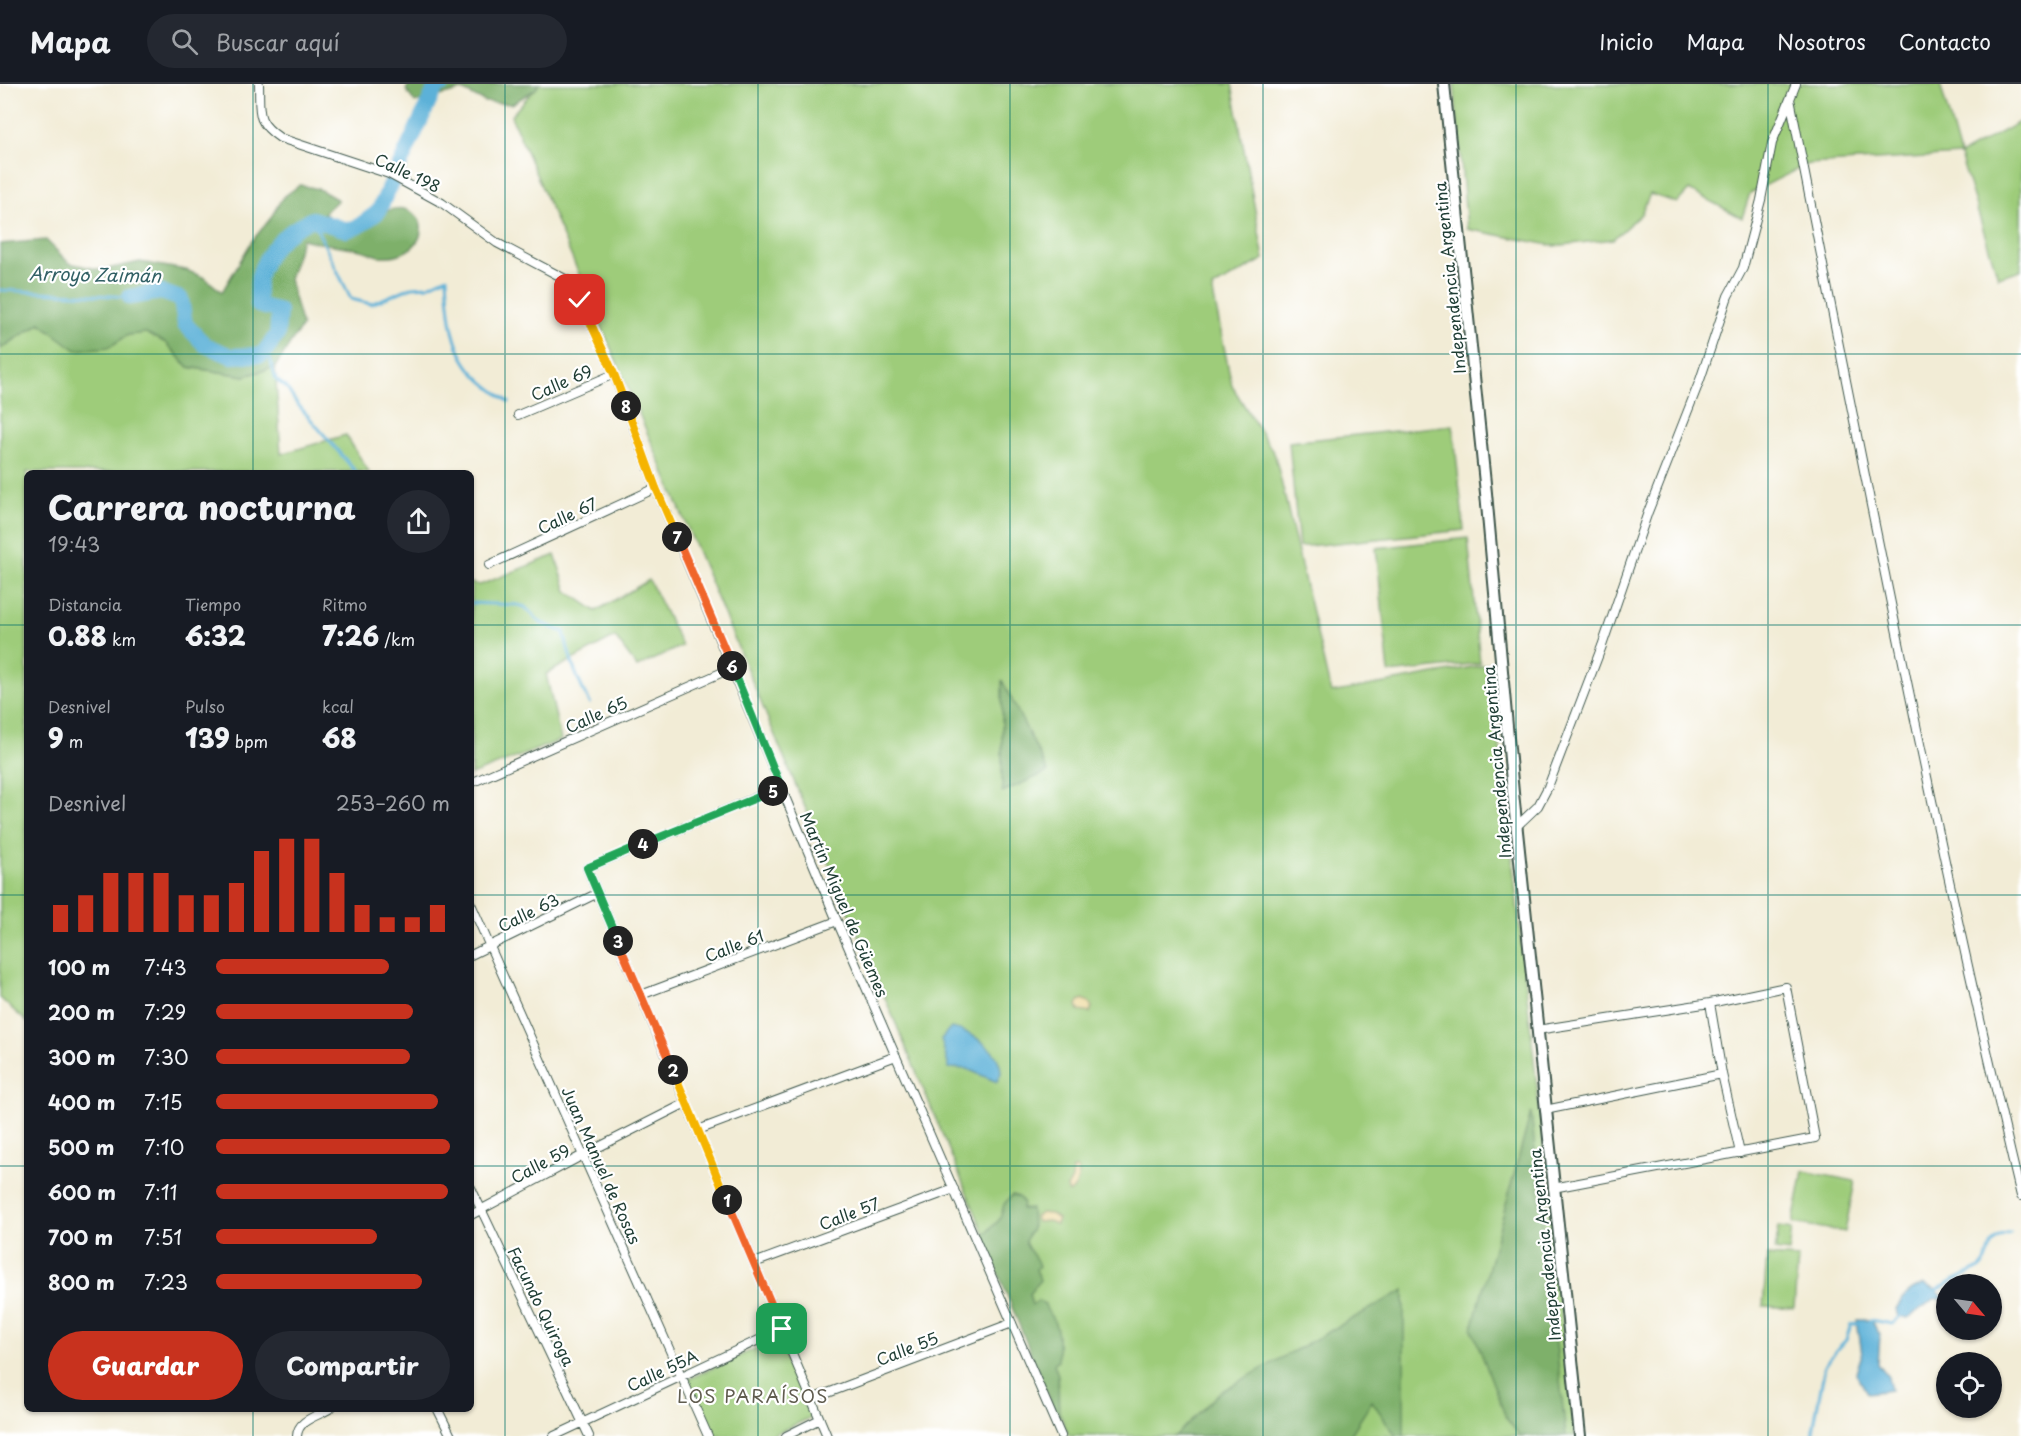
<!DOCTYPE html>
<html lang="es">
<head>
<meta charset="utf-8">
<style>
  :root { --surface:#171b24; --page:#242831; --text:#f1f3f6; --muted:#9ea1a6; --line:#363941; --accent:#c8321e }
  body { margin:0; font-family:"Playpen Sans",sans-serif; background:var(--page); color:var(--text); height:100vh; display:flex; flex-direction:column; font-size:22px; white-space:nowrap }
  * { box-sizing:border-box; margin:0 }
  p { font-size:20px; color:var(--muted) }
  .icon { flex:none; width:33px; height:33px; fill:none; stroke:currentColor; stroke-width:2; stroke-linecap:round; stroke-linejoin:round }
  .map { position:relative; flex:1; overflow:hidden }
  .side { position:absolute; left:24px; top:386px; width:450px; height:942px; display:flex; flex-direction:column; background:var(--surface); border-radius:9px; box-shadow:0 2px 4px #0004 }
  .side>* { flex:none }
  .needle { width:39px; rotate:119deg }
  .tools { position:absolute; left:1936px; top:1190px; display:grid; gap:12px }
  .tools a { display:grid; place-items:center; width:66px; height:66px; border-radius:50%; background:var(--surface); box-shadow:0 2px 4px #0004; font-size:30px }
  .pin { position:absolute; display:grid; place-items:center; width:51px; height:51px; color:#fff; margin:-26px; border-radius:12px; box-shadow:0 3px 9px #0006 }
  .km { position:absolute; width:30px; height:30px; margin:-15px; border-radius:50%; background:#222; color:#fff; font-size:16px; line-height:30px; text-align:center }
  .round { display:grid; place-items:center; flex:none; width:63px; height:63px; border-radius:32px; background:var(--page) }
  .head { display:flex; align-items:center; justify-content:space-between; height:102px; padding:0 24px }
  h1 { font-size:33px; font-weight:800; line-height:45px }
  .metrics { display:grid; grid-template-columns:repeat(3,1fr); gap:9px; height:102px; padding:6px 24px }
  .metrics div { display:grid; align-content:center }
  .metrics b { font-size:26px; font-weight:800 }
  .metrics small { font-size:16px; font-weight:400 }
  .metrics p { font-size:16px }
  .chart { height:168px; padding:12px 24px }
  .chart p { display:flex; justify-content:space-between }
  .chart svg { width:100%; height:108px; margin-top:6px; stroke:var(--accent); stroke-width:6 }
  .action { display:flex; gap:12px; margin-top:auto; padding:12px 24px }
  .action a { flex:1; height:69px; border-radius:36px; background:var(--accent); color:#fff; font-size:24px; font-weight:800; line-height:69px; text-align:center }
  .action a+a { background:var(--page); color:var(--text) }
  ul { padding:0 24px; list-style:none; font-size:20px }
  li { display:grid; grid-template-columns:96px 72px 1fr; align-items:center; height:45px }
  li i { height:15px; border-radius:8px; background:var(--accent) }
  header { display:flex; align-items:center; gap:36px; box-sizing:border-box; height:84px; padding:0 30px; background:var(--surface); border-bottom:2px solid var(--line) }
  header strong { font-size:28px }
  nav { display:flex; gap:33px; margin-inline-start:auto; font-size:21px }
  .search { width:420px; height:54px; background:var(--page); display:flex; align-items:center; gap:15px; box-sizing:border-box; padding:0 21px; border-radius:33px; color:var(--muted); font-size:22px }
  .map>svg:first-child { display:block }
  .green { fill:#9ecc7a; stroke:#5e8457; stroke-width:1.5 }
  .forest { fill:#7eb06a; stroke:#4e764f; stroke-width:1.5 }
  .sand { fill:#eeda9e; stroke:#868c69; stroke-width:1.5 }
  .water { fill:#5cb1d8; stroke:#3e7786; stroke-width:1.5 }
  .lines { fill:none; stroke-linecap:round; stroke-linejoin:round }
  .stream { stroke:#5cb1d8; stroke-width:3 }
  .river { stroke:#5cb1d8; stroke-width:16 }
  .street-casing { stroke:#3f574c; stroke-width:10 }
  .secondary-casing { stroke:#3f574c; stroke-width:14 }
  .street { stroke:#fff; stroke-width:8 }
  .secondary { stroke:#fff; stroke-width:10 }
  .split-1-casing { stroke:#fff; stroke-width:12 }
  .split-2-casing { stroke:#fff; stroke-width:12 }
  .split-3-casing { stroke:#fff; stroke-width:12 }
  .split-4-casing { stroke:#fff; stroke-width:12 }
  .split-5-casing { stroke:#fff; stroke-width:12 }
  .split-6-casing { stroke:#fff; stroke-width:12 }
  .split-7-casing { stroke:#fff; stroke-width:12 }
  .split-8-casing { stroke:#fff; stroke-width:12 }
  .split-9-casing { stroke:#fff; stroke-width:12 }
  .split-1 { stroke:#f0652b; stroke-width:8 }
  .split-2 { stroke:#f5b400; stroke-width:8 }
  .split-3 { stroke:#f0652b; stroke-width:8 }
  .split-4 { stroke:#22a559; stroke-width:8 }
  .split-5 { stroke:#22a559; stroke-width:8 }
  .split-6 { stroke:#22a559; stroke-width:8 }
  .split-7 { stroke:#f0652b; stroke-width:8 }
  .split-8 { stroke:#f5b400; stroke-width:8 }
  .split-9 { stroke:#f5b400; stroke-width:8 }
  .grid { fill:none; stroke:#0f766e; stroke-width:1.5; stroke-opacity:0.55 }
  .labels { text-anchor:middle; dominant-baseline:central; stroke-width:4.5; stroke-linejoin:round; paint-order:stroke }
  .street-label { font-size:16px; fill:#1f3d34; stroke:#fff }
  .water-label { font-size:18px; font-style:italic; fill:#316065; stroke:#fff }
  .neighbourhood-label { font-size:18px; letter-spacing:1.5px; fill:#605c4f; stroke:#fff }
</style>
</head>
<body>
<header>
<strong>Mapa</strong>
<div class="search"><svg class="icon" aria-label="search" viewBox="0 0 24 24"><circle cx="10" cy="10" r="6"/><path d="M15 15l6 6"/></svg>Buscar aquí</div>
<nav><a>Inicio</a><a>Mapa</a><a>Nosotros</a><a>Contacto</a></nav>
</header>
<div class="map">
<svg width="2021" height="1352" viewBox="0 0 2021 1352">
  <rect width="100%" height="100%" fill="#fff"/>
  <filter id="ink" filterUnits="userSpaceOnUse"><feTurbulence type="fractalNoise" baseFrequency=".0167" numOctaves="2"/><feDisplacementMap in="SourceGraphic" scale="12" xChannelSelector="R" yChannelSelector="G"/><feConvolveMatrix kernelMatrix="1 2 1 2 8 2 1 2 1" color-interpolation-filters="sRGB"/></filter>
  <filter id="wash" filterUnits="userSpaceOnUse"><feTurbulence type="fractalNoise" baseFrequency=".008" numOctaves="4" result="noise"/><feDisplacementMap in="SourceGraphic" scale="24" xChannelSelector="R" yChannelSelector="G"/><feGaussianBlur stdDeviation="1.35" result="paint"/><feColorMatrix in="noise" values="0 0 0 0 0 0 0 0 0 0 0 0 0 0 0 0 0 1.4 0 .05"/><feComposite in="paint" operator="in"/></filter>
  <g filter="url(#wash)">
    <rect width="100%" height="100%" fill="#f2ecd6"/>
    <path class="green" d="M539 0H1232L1264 175 1212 204 1232 302 1275 371 1331 609 1489 580 1498 645 1575 1352H1069L668 397 511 32Z
      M1454 0H1940L1960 71 2021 37V186L1998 193 1960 71 1808 80 1750 109 1742 134 1689 106 1677 119 1650 110 1641 130 1613 155 1555 162 1467 145Z
      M40 239 53 247 109 263 128 251 146 249 166 259 188 283 245 292 275 283 281 370 346 351 369 388H27V938L0 914V265Z
      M1453 341 1464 446 1299 463 1289 358Z
      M1468 454 1480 579 1389 589 1376 464Z
      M555 471 567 507 596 527 649 496 682 562 637 583 615 553 546 590 561 656 471 691V499L480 501Z
      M1803 1087 1855 1097 1845 1148 1793 1139Z
      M1779 1143 1792 1145 1789 1168 1775 1166Z
      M1767 1172 1798 1174 1794 1224 1763 1222Z
      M777 1255 812 1333 770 1352H711L686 1296Z"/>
    <path class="forest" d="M409 0H539L536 5 512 20 485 18 462 6 415 19 406 6Z
      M300 101 319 105 338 116 324 129C331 135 340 142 349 141 369 140 395 113 414 130 418 134 420 136 421 142 423 164 399 174 379 172 373 171 367 167 361 166 342 161 322 161 302 155L289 195 302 242 275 283 245 292 188 283 166 259 146 249 128 251 109 263 76 266 40 239 0 265V160L46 156 69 179 102 186 140 178 186 186 205 194 222 208 252 157 270 135 282 114Z
      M1002 596 1048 688 1002 708Z
      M1531 1028 1566 1352H1520L1506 1334 1472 1245Z
      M1012 1111 1019 1113 1023 1119 1022 1125H1031L1032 1145 1025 1157C1027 1168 1037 1171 1039 1183L1036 1185 1040 1196 1029 1210 1032 1221 1039 1217 1045 1220C1046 1227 1051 1231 1054 1237 1060 1249 1058 1263 1058 1276L1054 1280 1058 1291 1059 1339 983 1152 1000 1135 1004 1120Z
      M1404 1206V1352H1396L1372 1317 1350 1352H1175L1220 1308Z"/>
    <path class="sand" d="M1083 915 1089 918 1092 923 1090 929 1079 927 1077 921 1079 917Z
      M1073 1085H1078C1080 1095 1077 1103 1069 1109L1067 1104 1072 1095Z
      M1041 1129 1051 1130 1058 1135 1056 1140 1048 1137 1037 1138 1035 1133Z"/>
    <path class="water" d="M951 944C971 947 1001 966 1001 989 1000 992 998 995 997 998L967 985 949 984 941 955Z
      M1924 1201 1937 1206 1944 1215H1934L1908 1234 1899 1232 1896 1225C1904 1212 1910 1205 1924 1201Z
      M1857 1236H1871L1880 1251 1878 1280 1888 1293 1891 1306 1867 1309 1856 1289 1862 1270Z"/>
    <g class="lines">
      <path class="stream" d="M312 135 351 215 371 220 412 203 428 202 447 193C449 229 451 269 479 294 488 303 499 310 509 318
        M0 206 130 213
        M267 264 276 296 286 303 295 317 356 388
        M471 519 518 521 525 523 541 539 564 548C569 572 577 597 590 619
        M1947 1200C1954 1196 1978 1186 1981 1183 1995 1169 1983 1155 2010 1149
        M1933 1209 1947 1200
        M1870 1236 1893 1240 1904 1230
        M1812 1352 1825 1282 1836 1266 1846 1256 1851 1241 1861 1239"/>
      <path class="river" d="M130 213 161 208 181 215 185 240 205 261 231 272 262 271 277 251 279 227 258 221C258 212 257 201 259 192 267 164 287 147 312 135L347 146 359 142 378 128 436 3 443 0"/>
    </g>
  </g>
  <g filter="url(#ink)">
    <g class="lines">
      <g class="street-casing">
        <path id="street" d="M259 0C260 28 255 37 280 54L389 90 442 119 497 159 569 197 580 216 614 290 656 404 837 837 1061 1352
          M1796 0 1790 15C1863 382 1934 749 2021 1112
          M518 331 614 290
          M489 481 656 404
          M471 699 732 584
          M781 703 587 784 827 1352
          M1517 742 1538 722 1548 703 1602 562 1648 428 1700 296 1728 212 1743 184 1761 116 1772 59 1790 15
          M471 820 708 1352
          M471 871 598 809
          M641 911 837 837
          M1710 919 1722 990 1740 1069
          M1537 946 1710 919 1786 903 1815 1054 1553 1104
          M1545 1026 1722 990
          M698 1046 896 972
          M471 1104 589 1352
          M471 1131 583 1071 686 1019
          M754 1179 954 1105
          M812 1315 1012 1239
          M437 1324 451 1352
          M297 1352C298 1335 319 1332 331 1324
          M554 1352 782 1245
          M786 1352 820 1335"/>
      </g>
      <g class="secondary-casing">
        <path id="secondary" d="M1444 0 1486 409 1513 709 1580 1352"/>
      </g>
      <use href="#street" class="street"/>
      <use href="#secondary" class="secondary"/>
    </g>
  </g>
  <g class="lines" filter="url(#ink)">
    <g class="split-1-casing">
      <path id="split-1" d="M727 1116 782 1245"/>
    </g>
    <g class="split-2-casing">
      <path id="split-2" d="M673 986 727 1116"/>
    </g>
    <g class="split-3-casing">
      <path id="split-3" d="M618 857 673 986"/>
    </g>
    <g class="split-4-casing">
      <path id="split-4" d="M618 857 587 784 643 760"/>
    </g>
    <g class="split-5-casing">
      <path id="split-5" d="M643 760 773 707"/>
    </g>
    <g class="split-6-casing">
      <path id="split-6" d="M732 582 781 703 773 707"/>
    </g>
    <g class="split-7-casing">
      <path id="split-7" d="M677 453 732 582"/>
    </g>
    <g class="split-8-casing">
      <path id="split-8" d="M626 322 656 404 677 453"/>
    </g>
    <g class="split-9-casing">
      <path id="split-9" d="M580 216 614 290 626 322"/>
    </g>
    <use href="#split-1" class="split-1"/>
    <use href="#split-2" class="split-2"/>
    <use href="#split-3" class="split-3"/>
    <use href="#split-4" class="split-4"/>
    <use href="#split-5" class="split-5"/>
    <use href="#split-6" class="split-6"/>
    <use href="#split-7" class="split-7"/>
    <use href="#split-8" class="split-8"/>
    <use href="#split-9" class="split-9"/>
  </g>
  <path class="grid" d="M253 0V388M505 0V1352M758 0V1352M1010 0V1352M1263 0V1352M1516 0V1352M1768 0V1352M0 270H2021M0 541H27M471 541H2021M0 811H27M471 811H2021M0 1082H27M471 1082H2021M253 1324V1352"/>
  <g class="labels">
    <g class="street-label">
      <text transform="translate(408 88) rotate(25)">Calle 198</text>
      <text transform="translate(1449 194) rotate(-96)">Independencia Argentina</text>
      <text transform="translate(561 298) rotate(-24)">Calle 69</text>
      <text transform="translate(567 431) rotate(-25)">Calle 67</text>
      <text transform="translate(596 630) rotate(-24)">Calle 65</text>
      <text transform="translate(1496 678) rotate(-95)">Independencia Argentina</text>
      <text transform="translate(845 820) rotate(67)">Martín Miguel de Güemes</text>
      <text transform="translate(528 828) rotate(-26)">Calle 63</text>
      <text transform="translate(734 861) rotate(-21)">Calle 61</text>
      <text transform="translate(540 1079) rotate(-28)">Calle 59</text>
      <text transform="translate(602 1081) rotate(66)">Juan Manuel de Rosas</text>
      <text transform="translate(849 1129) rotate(-21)">Calle 57</text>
      <text transform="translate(1544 1161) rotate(-96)">Independencia Argentina</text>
      <text transform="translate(542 1222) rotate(64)">Facundo Quiroga</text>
      <text transform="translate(907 1264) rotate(-21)">Calle 55</text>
      <text transform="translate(662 1286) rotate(-25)">Calle 55A</text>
    </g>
    <g class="water-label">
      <text transform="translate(95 190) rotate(1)">Arroyo Zaimán</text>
    </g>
    <g class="neighbourhood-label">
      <text x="753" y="1311">LOS PARAÍSOS</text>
    </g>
  </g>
</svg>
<div class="tools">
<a><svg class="needle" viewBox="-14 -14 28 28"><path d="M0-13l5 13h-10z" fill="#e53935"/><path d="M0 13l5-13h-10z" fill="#9ea1a6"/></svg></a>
<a><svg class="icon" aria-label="locate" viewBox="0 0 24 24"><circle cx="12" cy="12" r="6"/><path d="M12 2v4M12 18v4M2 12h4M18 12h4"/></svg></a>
</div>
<div class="pin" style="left:782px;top:1245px;background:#1e9e55"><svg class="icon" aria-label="arrive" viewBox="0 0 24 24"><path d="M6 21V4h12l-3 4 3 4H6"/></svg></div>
<div class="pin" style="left:580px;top:216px;background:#d93025"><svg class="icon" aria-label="check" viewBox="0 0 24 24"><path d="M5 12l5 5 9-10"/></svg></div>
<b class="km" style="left:727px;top:1116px">1</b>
<b class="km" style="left:673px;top:986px">2</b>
<b class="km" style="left:618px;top:857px">3</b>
<b class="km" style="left:643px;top:760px">4</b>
<b class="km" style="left:773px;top:707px">5</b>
<b class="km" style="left:732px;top:582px">6</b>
<b class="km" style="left:677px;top:453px">7</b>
<b class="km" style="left:626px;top:322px">8</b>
<section class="side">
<div class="head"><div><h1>Carrera nocturna</h1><p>19:43</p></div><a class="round"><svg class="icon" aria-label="share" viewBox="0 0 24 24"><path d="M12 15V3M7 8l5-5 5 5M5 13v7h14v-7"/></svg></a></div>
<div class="metrics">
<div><p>Distancia</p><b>0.88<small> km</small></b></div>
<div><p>Tiempo</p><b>6:32</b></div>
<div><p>Ritmo</p><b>7:26<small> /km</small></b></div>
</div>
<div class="metrics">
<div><p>Desnivel</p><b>9<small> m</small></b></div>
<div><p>Pulso</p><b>139<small> bpm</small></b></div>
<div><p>kcal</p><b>68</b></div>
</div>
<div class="chart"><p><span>Desnivel</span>253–260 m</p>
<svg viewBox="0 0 160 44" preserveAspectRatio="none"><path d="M5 44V33M15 44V29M25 44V20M35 44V20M45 44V20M55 44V29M65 44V29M75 44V24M85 44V11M95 44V6M105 44V6M115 44V20M125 44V33M135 44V38M145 44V38M155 44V33"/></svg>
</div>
<ul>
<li><b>100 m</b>7:43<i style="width:74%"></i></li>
<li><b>200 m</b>7:29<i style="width:84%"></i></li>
<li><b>300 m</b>7:30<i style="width:83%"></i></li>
<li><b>400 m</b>7:15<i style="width:95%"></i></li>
<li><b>500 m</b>7:10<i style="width:100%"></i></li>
<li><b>600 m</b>7:11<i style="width:99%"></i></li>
<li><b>700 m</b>7:51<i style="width:69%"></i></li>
<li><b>800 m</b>7:23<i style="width:88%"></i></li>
</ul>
<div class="action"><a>Guardar</a><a>Compartir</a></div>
</section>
</div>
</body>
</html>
